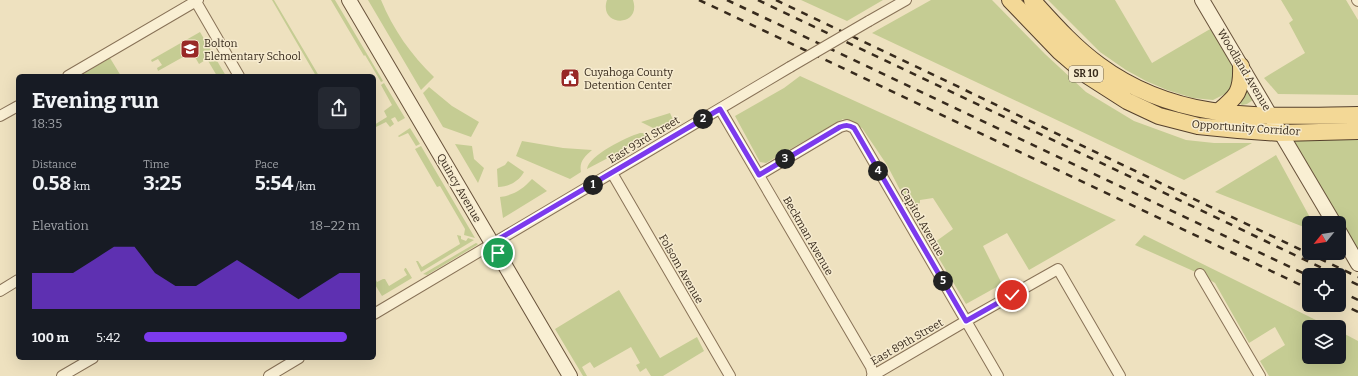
<!DOCTYPE html>
<html lang="en">
<head>
<meta charset="utf-8">
<style>
  :root { --surface:#171b24; --page:#242831; --text:#f1f3f6; --muted:#9ea1a6; --accent:#7c3aed }
  body { margin:0; font-family:Bitter,serif; background:var(--page); color:var(--text); height:100vh; display:flex; flex-direction:column; font-size:15px; white-space:nowrap }
  * { box-sizing:border-box; margin:0 }
  p { font-size:13px; color:var(--muted) }
  .icon { flex:none; width:22px; height:22px; fill:none; stroke:currentColor; stroke-width:2; stroke-linecap:round; stroke-linejoin:round }
  .map { position:relative; flex:1; overflow:hidden }
  .sheet { position:absolute; left:16px; top:74px; width:360px; height:286px; display:flex; flex-direction:column; background:var(--surface); border-radius:6px; box-shadow:0 4px 16px #0002 }
  .sheet>* { flex:none }
  .needle { width:26px; rotate:240deg }
  .buttons { position:absolute; left:1302px; top:216px; display:grid; gap:8px }
  .buttons a { display:grid; place-items:center; width:44px; height:44px; border-radius:6px; background:var(--surface); box-shadow:0 4px 16px #0002; font-size:20px }
  .pin { position:absolute; display:grid; place-items:center; width:34px; height:34px; color:#fff; margin:-17px; border:2px solid #fff; border-radius:50%; box-shadow:0 1px 4px #0007 }
  .km { position:absolute; width:20px; height:20px; margin:-10px; border-radius:50%; background:#222; color:#fff; font-size:11px; line-height:20px; text-align:center }
  .round { display:grid; place-items:center; flex:none; width:42px; height:42px; border-radius:6px; background:var(--page) }
  .headline { display:flex; align-items:center; justify-content:space-between; height:68px; padding:0 16px }
  h1 { font-size:22px; font-weight:700; line-height:30px }
  .stats { display:grid; grid-template-columns:repeat(3,1fr); gap:6px; height:68px; padding:4px 16px }
  .stats div { display:grid; align-content:center }
  .stats b { font-size:20px; font-weight:700 }
  .stats small { font-size:11px; font-weight:400 }
  .stats p { font-size:11px }
  .chart { height:112px; padding:8px 16px }
  .chart p { display:flex; justify-content:space-between }
  .chart svg { width:100%; height:72px; margin-top:4px; fill:var(--accent); opacity:.7 }
  ul { padding:0 16px; list-style:none; font-size:13px }
  li { display:grid; grid-template-columns:64px 48px 1fr; align-items:center; height:30px }
  li i { height:10px; border-radius:5px; background:var(--accent) }
  .map>svg:first-child { display:block }
  .green { fill:#c5cc93 }
  .lines { fill:none; stroke-linecap:round; stroke-linejoin:round }
  .street-casing { stroke:#887257; stroke-width:12 }
  .secondary-casing { stroke:#69533b; stroke-width:16 }
  .primary-casing { stroke:#55402c; stroke-width:18 }
  .street { stroke:#f9efd3; stroke-width:10 }
  .secondary { stroke:#f9efd3; stroke-width:14 }
  .primary { stroke:#f3d896; stroke-width:16 }
  .rail { stroke:#372a1c; stroke-width:2.5; stroke-dasharray:7 7; stroke-linecap:butt }
  .street-bridge-casing { stroke:#887257; stroke-width:12; stroke-linecap:butt }
  .street-bridge { stroke:#f9efd3; stroke-width:10 }
  .route-casing { stroke:#fff; stroke-width:8 }
  .route { stroke:#7c3aed; stroke-width:5 }
  .labels { text-anchor:middle; dominant-baseline:central; stroke-width:3; stroke-linejoin:round; paint-order:stroke }
  .shield { fill:#f6ebcf; stroke:#706452; stroke-width:1 }
  .shield-label { font-size:10px; font-weight:bold; fill:#372a1c }
  .poi-label { font-size:11px; fill:#372a1c; stroke:#f6ebcf; text-anchor:start }
  .street-label { font-size:11px; fill:#372a1c; stroke:#f6ebcf }
</style>
</head>
<body>
<div class="map">
<svg width="1358" height="376" viewBox="0 0 1358 376">
  <rect width="100%" height="100%" fill="#eee1bf"/>
  <path class="green" d="M272 0H274L319 76H316Z
    M331 0H335L383 81 381 82 365 55 364 56Z
    M368 0H381C393 29 411 55 434 77L421 90Z
    M607 0H633C642 28 598 27 607 0Z
    M801 0H883L847 21Z
    M931 0H992L1045 54 1086 92 1134 121 1186 140 1214 143H1252L1184 180 872 33Z
    M1048 0H1115L1152 63 1217 25 1259 96 1247 104 1242 105 1225 94 1213 100 1193 98 1167 90 1146 81 1126 70 1100 52Z
    M1281 0H1346L1358 20V95L1278 94 1264 78 1305 53 1289 23 1293 20Z
    M200 32 226 76H217L207 59 199 64 192 52 158 71 157 68 162 65 158 59 152 62 151 60Z
    M110 58 121 76H80Z
    M800 76 1116 220 1029 270 1007 233 983 246 1002 284 966 304 931 245 953 229 933 198 920 200V203L910 209 887 165 862 128 843 119 766 163 760 162 735 116 784 88Z
    M384 83 405 118 398 122 395 117 391 119 394 124 390 127 386 122 374 128V125L387 117 384 111 392 105 381 85Z
    M429 87 452 106 479 122 471 137 443 127 423 93Z
    M670 113 674 122 656 132 653 128 641 122Z
    M410 128 420 144 416 146 408 133 399 137 398 136Z
    M1358 131V251L1348 246 1281 133Z
    M640 133H644L648 137 587 169C589 155 627 137 640 133Z
    M522 141 563 148 592 150C584 157 579 162 581 172L570 179 516 156Z
    M455 144 472 146 474 159 484 168 478 183Z
    M421 146 475 238 464 235 465 229 440 186 437 187 415 149Z
    M1276 155 1313 223H1309V229L1215 192Z
    M508 161 524 172C518 182 510 186 498 187L497 169 505 165Z
    M532 179 547 191 503 218 500 197C514 195 523 189 532 179Z
    M457 235 461 236V239L466 241 468 238 474 240 421 272 416 261H418L422 267 460 244Z
    M1144 235 1330 327H1309V357H1339V331L1358 341V376H1269L1260 361 1285 345 1275 327 1249 343 1215 283 1200 274 1135 245Z
    M476 243 478 244 477 245 427 275 423 274Z
    M405 268H406L412 278 382 296 374 283V276L377 282 383 279H385L389 286 407 275 404 270Z
    M619 290 660 358 697 337 704 351 663 376H651L646 368 640 372 636 365 640 363 631 347 594 368 590 362 582 367 587 376H583L555 329Z"/>
  <g class="lines">
    <g class="street-casing">
      <path id="street" d="M195 0 239 76
        M1357 0 1358 1
        M869 21 906 0
        M68 76 198 0
        M720 109 871 367 873 376
        M0 116 18 106
        M612 173 730 376
        M759 175 840 127 847 125 854 128 998 376
        M1200 274 1260 376
        M0 291 18 280
        M374 314 790 67
        M62 376 93 358
        M269 376 299 358
        M872 376 966 321 1058 269 1120 376"/>
    </g>
    <g class="secondary-casing">
      <path id="secondary" d="M349 0 570 376
        M1202 0 1334 223
        M1339 231 1358 264"/>
    </g>
    <g class="primary-casing">
      <path id="primary" d="M1010 0 1060 52 1088 76 1127 101 1159 116 1198 126 1238 130 1281 133 1358 131
        M1032 0C1053 23 1074 47 1099 65 1179 124 1264 116 1358 115
        M1218 112C1237 96 1242 92 1241 66"/>
    </g>
    <use href="#street" class="street"/>
    <use href="#secondary" class="secondary"/>
    <use href="#primary" class="primary"/>
    <path class="rail" d="M699 0 1309 289
      M727 0 1309 276
      M758 0 1337 275
      M776 0 1358 277
      M1339 276 1358 285
      M1339 291 1358 300
      M1339 303 1358 312"/>
    <g class="street-bridge-casing">
      <path id="street-bridge" d="M790 67 869 21"/>
    </g>
    <use href="#street-bridge" class="street-bridge"/>
  </g>
  <g class="lines">
    <g class="route-casing">
      <path id="route" d="M498 253 492 243 720 109 759 175 840 127C846 125 849 125 854 128L966 321 1012 295"/>
    </g>
    <use href="#route" class="route"/>
  </g>
  <defs>
    <g id="school-square" transform="scale(1)"><rect x="-9" y="-9" width="18" height="18" rx="4" fill="#982826" stroke="#f6ebcf"/><path d="M0-5L7-2L0 1L-7-2ZM-4 1L0 2.5L4 1V4Q0 6-4 4Z" fill="#fff"/></g>
    <g id="civic-square" transform="scale(1)"><rect x="-9" y="-9" width="18" height="18" rx="4" fill="#982826" stroke="#f6ebcf"/><path d="M-.6-6.5H3V-4.5H.6V-3L4-1V1h2V6H-6V1h2V-1L-.6-3ZM-1.2 2.5V6h2.4V2.5Z" fill="#fff"/></g>
  </defs>
  <g fill-rule="evenodd">
    <use href="#school-square" x="190" y="49"/>
    <use href="#civic-square" x="570" y="78"/>
  </g>
  <g class="labels">
    <rect class="shield" x="1069" y="66" width="34" height="16" rx="3"/>
    <g class="shield-label">
      <text x="1086" y="74">SR 10</text>
    </g>
    <g class="poi-label">
      <text x="204" y="43">Bolton<tspan x="204" dy="13">Elementary School</tspan></text>
      <text x="584" y="72">Cuyahoga County<tspan x="584" dy="13">Detention Center</tspan></text>
    </g>
    <g class="street-label">
      <text transform="translate(1244 70) rotate(59)">Woodland Avenue</text>
      <text transform="translate(1246 128) rotate(4)">Opportunity Corridor</text>
      <text transform="translate(644 140) rotate(-31)">East 93rd Street</text>
      <text transform="translate(459 188) rotate(60)">Quincy Avenue</text>
      <text transform="translate(922 222) rotate(60)">Capitol Avenue</text>
      <text transform="translate(808 236) rotate(60)">Beckman Avenue</text>
      <text transform="translate(681 269) rotate(60)">Folsom Avenue</text>
      <text transform="translate(907 342) rotate(-30)">East 89th Street</text>
    </g>
  </g>
</svg>
<div class="buttons">
<a><svg class="needle" viewBox="-14 -14 28 28"><path d="M0-13l5 13h-10z" fill="#e53935"/><path d="M0 13l5-13h-10z" fill="#9ea1a6"/></svg></a>
<a><svg class="icon" aria-label="locate" viewBox="0 0 24 24"><circle cx="12" cy="12" r="6"/><path d="M12 2v4M12 18v4M2 12h4M18 12h4"/></svg></a>
<a><svg class="icon" aria-label="layers" viewBox="0 0 24 24"><path d="M12 4l9 5-9 5-9-5zM3 14l9 5 9-5"/></svg></a>
</div>
<div class="pin" style="left:498px;top:253px;background:#1e9e55"><svg class="icon" aria-label="arrive" viewBox="0 0 24 24"><path d="M6 21V4h12l-3 4 3 4H6"/></svg></div>
<div class="pin" style="left:1012px;top:295px;background:#d93025"><svg class="icon" aria-label="check" viewBox="0 0 24 24"><path d="M5 12l5 5 9-10"/></svg></div>
<b class="km" style="left:593px;top:185px">1</b>
<b class="km" style="left:703px;top:119px">2</b>
<b class="km" style="left:785px;top:159px">3</b>
<b class="km" style="left:878px;top:171px">4</b>
<b class="km" style="left:943px;top:281px">5</b>
<section class="sheet">
<div class="headline"><div><h1>Evening run</h1><p>18:35</p></div><a class="round"><svg class="icon" aria-label="share" viewBox="0 0 24 24"><path d="M12 15V3M7 8l5-5 5 5M5 13v7h14v-7"/></svg></a></div>
<div class="stats">
<div><p>Distance</p><b>0.58<small> km</small></b></div>
<div><p>Time</p><b>3:25</b></div>
<div><p>Pace</p><b>5:54<small> /km</small></b></div>
</div>
<div class="chart"><p><span>Elevation</span>18–22 m</p>
<svg viewBox="0 0 160 44" preserveAspectRatio="none"><path d="M0 44V22L10 22L20 22L30 14L40 6L50 6L60 22L70 30L80 30L90 22L100 14L110 22L120 30L130 38L140 30L150 22L160 22V44z"/></svg>
</div>
<ul>
<li><b>100 m</b>5:42<i style="width:94%"></i></li>
</ul>
</section>
</div>
</body>
</html>
